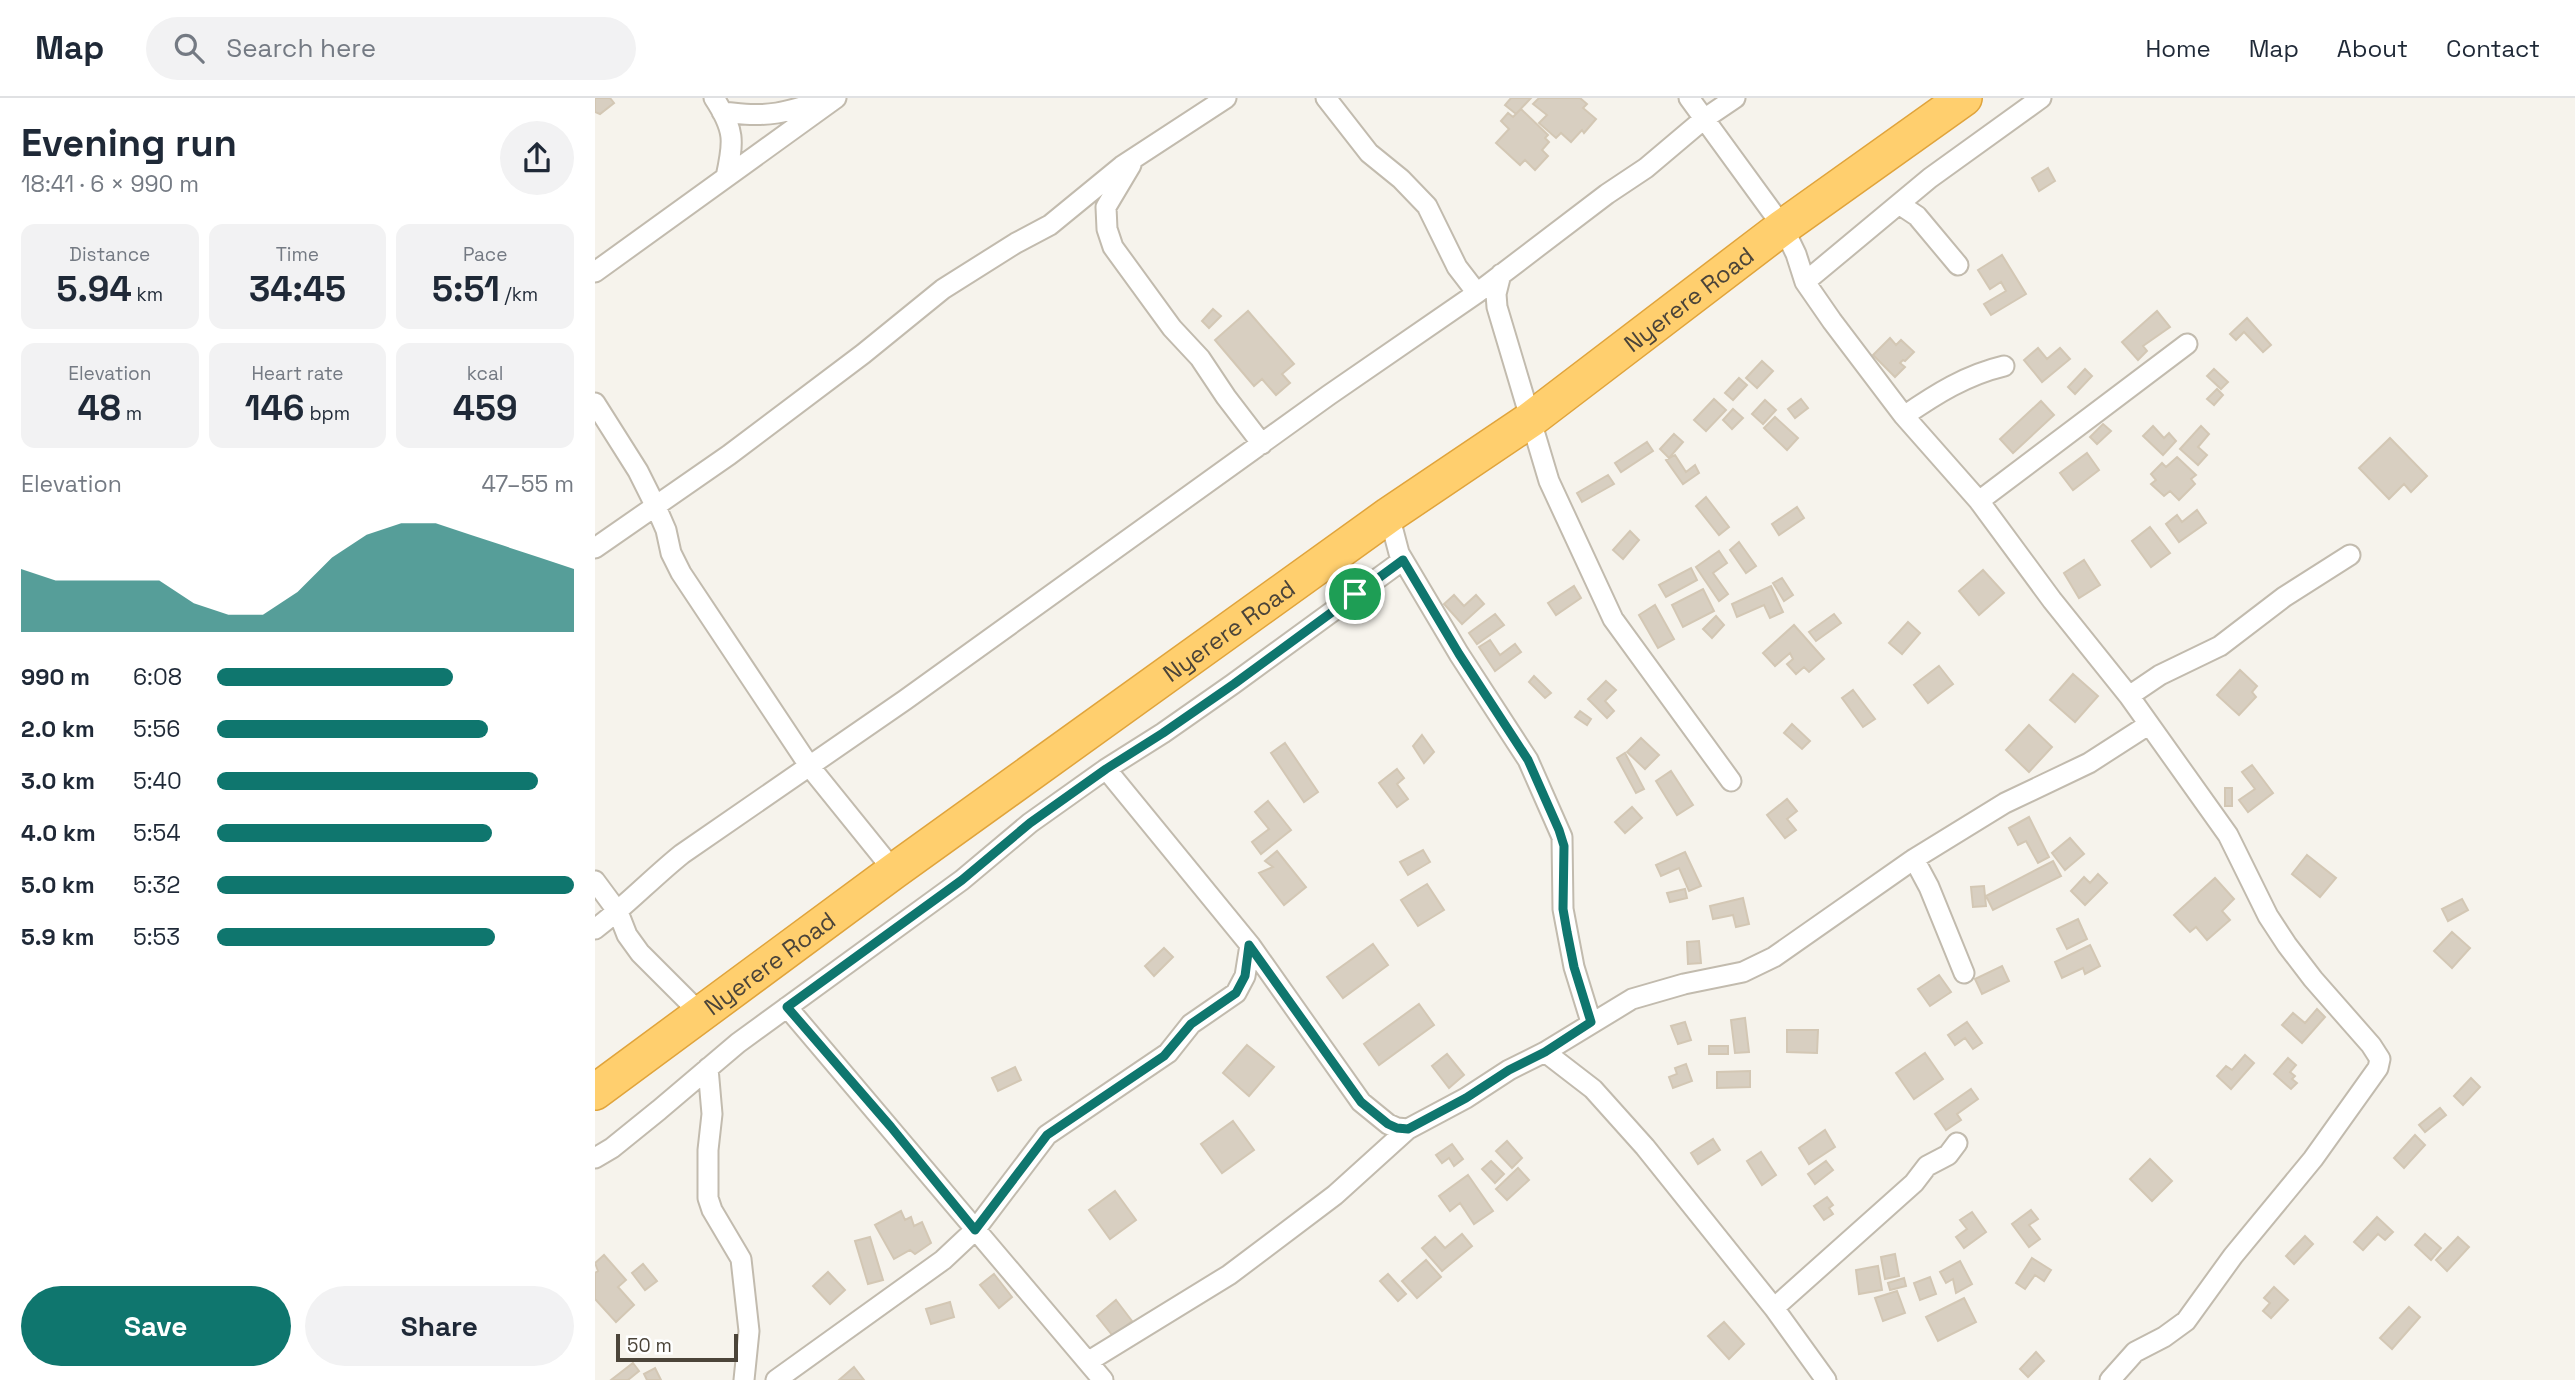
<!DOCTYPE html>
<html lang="en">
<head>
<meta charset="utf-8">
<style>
  :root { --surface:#fff; --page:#f2f2f3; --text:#1f2937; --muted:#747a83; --line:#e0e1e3; --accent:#0f766e }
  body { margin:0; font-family:"Space Grotesk",sans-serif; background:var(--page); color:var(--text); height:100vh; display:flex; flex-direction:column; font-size:26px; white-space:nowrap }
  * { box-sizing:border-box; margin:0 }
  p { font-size:23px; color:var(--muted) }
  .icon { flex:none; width:38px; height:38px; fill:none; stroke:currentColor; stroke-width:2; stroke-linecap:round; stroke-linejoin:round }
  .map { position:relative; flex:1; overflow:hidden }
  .side { display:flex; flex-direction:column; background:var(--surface); width:595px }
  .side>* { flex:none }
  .scale { position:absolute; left:21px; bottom:18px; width:122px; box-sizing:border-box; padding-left:7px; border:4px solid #4b4439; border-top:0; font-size:19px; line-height:24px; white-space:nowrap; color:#4b4439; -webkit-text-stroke:5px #fff; paint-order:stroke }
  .pin { position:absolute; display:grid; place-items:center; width:60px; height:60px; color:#fff; margin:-30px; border:4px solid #fff; border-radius:50%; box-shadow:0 2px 7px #0007 }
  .round { display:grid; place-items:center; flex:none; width:74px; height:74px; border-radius:37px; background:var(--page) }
  .headline { display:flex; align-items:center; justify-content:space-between; height:119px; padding:0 21px }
  h1 { font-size:38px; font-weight:600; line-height:52px }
  .figures { display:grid; grid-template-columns:repeat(3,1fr); gap:10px; height:119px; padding:7px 21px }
  .figures div { display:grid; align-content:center; border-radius:14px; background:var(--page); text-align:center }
  .figures b { font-size:35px; font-weight:600 }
  .figures small { font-size:19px; font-weight:400 }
  .figures p { font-size:19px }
  .chart { height:196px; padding:14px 21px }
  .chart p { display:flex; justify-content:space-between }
  .chart svg { width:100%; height:126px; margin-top:7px; fill:var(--accent); opacity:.7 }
  .primary-button { display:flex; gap:14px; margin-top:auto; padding:14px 21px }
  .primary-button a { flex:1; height:80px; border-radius:42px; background:var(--accent); color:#fff; font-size:28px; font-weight:600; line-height:80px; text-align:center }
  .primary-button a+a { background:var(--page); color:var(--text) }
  ul { padding:0 21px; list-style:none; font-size:23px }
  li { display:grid; grid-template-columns:112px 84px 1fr; align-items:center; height:52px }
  li i { height:18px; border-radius:9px; background:var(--accent) }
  header { display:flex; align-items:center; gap:42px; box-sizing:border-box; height:98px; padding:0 35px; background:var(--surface); border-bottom:2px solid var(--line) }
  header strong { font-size:33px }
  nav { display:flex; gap:38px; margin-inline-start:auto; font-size:24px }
  .search { width:490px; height:63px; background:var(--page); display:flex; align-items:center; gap:18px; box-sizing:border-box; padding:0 24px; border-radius:38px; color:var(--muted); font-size:26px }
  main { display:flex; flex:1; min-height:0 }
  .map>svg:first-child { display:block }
  .building { fill:#d8cfc1; stroke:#d3c7b4; stroke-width:2 }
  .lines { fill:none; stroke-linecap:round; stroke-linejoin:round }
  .street-casing { stroke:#c2bbae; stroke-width:23 }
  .highway-casing { stroke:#e0a43c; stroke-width:38 }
  .street { stroke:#fff; stroke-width:19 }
  .highway { stroke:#ffcf6e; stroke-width:35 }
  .route-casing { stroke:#fff; stroke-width:14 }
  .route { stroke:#0f766e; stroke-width:9 }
  .labels { text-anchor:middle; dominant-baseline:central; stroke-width:6; stroke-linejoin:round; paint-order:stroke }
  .street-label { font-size:24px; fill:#4b4439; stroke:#fff }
</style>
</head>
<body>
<header>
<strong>Map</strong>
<div class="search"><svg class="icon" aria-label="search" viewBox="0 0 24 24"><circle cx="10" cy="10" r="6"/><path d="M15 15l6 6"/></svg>Search here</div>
<nav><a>Home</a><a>Map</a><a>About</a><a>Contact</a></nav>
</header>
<main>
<section class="side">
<div class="headline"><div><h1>Evening run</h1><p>18:41 · 6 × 990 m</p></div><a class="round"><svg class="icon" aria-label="share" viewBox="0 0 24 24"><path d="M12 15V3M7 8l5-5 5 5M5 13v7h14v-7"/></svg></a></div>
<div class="figures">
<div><p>Distance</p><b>5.94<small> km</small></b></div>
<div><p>Time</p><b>34:45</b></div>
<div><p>Pace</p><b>5:51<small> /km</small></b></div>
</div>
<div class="figures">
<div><p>Elevation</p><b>48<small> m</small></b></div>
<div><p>Heart rate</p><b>146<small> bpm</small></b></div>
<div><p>kcal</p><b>459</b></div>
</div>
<div class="chart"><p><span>Elevation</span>47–55 m</p>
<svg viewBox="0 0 160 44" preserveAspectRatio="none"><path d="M0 44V22L10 26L20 26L30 26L40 26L50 34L60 38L70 38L80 30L90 18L100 10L110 6L120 6L130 10L140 14L150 18L160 22V44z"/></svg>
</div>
<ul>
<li><b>990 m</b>6:08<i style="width:66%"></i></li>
<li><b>2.0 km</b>5:56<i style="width:76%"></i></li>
<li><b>3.0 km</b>5:40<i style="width:90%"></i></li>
<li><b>4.0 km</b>5:54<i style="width:77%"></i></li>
<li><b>5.0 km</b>5:32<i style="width:100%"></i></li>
<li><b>5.9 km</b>5:53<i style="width:78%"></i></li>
</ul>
<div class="primary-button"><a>Save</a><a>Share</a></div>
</section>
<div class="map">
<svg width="1980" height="1282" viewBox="0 0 1980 1282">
  <rect width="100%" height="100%" fill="#f6f3ec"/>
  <path class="building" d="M0 0H15L19 5 5 16 0 14Z
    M916 0H936L921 16 910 7Z
    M944 0H985L992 6 988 10 1001 21 989 35 987 32 976 44 966 35 961 40 944 25 952 17 938 6Z
    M926 11 953 37 950 40 954 44 947 52 953 58 940 72 930 62 925 67 901 45 914 31 906 23 913 15 918 19Z
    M1453 70 1460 83 1444 93 1437 80Z
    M1407 157 1431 196 1396 217 1389 206 1411 193 1406 184 1395 191 1383 172Z
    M618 211 626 218 614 230 607 223Z
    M653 213 699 266 687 276 695 285 681 297 667 281 659 288 620 242Z
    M1562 213 1575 229 1548 248 1552 253 1543 262 1527 244Z
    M1652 220 1676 247 1668 254 1649 234 1641 242 1635 236Z
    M1295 240 1301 247 1306 242 1319 254 1310 263 1308 262 1305 265 1310 269 1300 279 1278 257Z
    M1443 250 1452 261 1465 250 1475 261 1447 284 1429 262Z
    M1167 263 1178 273 1162 290 1151 280Z
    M1490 271 1497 278 1480 296 1473 289Z
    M1619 271 1633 284 1626 291 1612 278Z
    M1144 280 1152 287 1138 302 1130 295Z
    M1622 291 1628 297 1619 307 1612 301Z
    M1119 301 1131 312 1111 333 1099 322Z
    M1206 301 1213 310 1200 320 1193 311Z
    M1170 302 1181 312 1168 326 1157 316Z
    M1446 303 1459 317 1418 355 1405 341Z
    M1138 311 1148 320 1137 331 1128 322Z
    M1180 319 1203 340 1192 352 1169 330Z
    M1508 326 1516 333 1502 346 1495 339Z
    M1558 328 1569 340 1574 335 1581 343 1568 357 1548 338Z
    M1606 328 1614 336 1603 349 1612 357 1603 367 1585 351Z
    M1079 336 1088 344 1074 360 1065 351Z
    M1795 340 1832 378 1816 394 1809 386 1794 401 1764 370Z
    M1052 344 1058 353 1026 374 1020 365Z
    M1492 355 1504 372 1478 392 1465 375Z
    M1080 357 1091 374 1100 367 1104 375 1088 386 1071 362Z
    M1582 359 1601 377 1596 381 1600 386 1584 402 1575 393 1569 398 1556 386 1561 382 1556 376 1567 365 1571 369Z
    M1013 377 1019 386 987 404 982 395Z
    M1111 399 1134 429 1124 437 1101 408Z
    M1202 409 1209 420 1184 437 1177 426Z
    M1602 412 1611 425 1584 444 1571 426 1582 417 1587 424Z
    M1555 429 1575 455 1556 469 1537 443Z
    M1035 433 1044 442 1028 461 1018 452Z
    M1144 444 1161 468 1151 475 1135 452Z
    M1124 453 1132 465 1118 475 1133 496 1124 503 1101 469Z
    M1489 462 1505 487 1484 500 1469 475Z
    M1096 470 1102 482 1071 499 1064 487Z
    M1388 472 1409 495 1384 517 1364 493Z
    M1187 480 1198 497 1189 503 1178 485Z
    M979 488 986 500 961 517 953 505Z
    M1176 488 1188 514 1175 520 1169 507 1142 519 1137 506Z
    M1108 491 1119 513 1088 529 1077 507Z
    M859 497 869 508 881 497 889 506 867 526 849 506Z
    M1060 507 1079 541 1063 550 1044 517Z
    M900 516 909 527 882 546 874 535Z
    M1239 516 1246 525 1221 543 1214 534Z
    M1121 518 1129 527 1117 540 1108 531Z
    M1313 524 1325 535 1307 556 1294 545Z
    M1199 527 1229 561 1214 574 1209 569 1201 576 1192 566 1198 561 1195 555 1180 568 1168 555Z
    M895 542 905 557 920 546 926 554 900 573 884 549Z
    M1344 568 1358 586 1333 605 1319 587Z
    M1645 572 1662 588 1657 594 1661 599 1644 617 1622 597Z
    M1478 576 1503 598 1480 624 1455 602Z
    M939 578 956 595 950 600 934 584Z
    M1011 583 1021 592 1010 603 1019 613 1012 620 993 601Z
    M1258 592 1280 621 1268 629 1247 600Z
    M985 613 996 621 992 627 980 619Z
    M1197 626 1215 643 1207 651 1189 635Z
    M1434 627 1457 649 1434 674 1411 652Z
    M827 637 839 654 829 665 818 648Z
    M1046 640 1064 657 1050 671 1032 654Z
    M690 645 723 694 709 704 676 655Z
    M1030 655 1049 691 1041 695 1022 660Z
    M1657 667 1678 695 1653 714 1644 702 1660 691 1647 674Z
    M802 671 809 680 802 686 813 701 802 709 784 685Z
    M1076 673 1098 707 1082 717 1061 683Z
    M1630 690H1637V708H1630Z
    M1192 701 1202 713 1192 721 1201 732 1190 740 1172 717Z
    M673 703 696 732 666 756 657 744 674 731 660 714Z
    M1037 709 1047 720 1030 735 1020 724Z
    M1434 719 1454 759 1443 765 1431 743 1423 747 1414 730Z
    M1475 740 1489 756 1470 772 1457 755Z
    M828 752 835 764 813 777 805 764Z
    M682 753 711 789 689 807 664 775 678 769 670 763Z
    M1090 754 1106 788 1094 793 1084 770 1066 778 1061 767Z
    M1712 757 1741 780 1725 799 1697 776Z
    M1458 763 1466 778 1398 812 1391 798Z
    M1503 776 1512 785 1490 807 1476 793 1489 779 1495 785Z
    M1620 780 1639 801 1627 813 1635 822 1612 842 1601 829 1595 834 1579 817Z
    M832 786 849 812 823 828 806 802Z
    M1389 788 1391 808 1378 809 1376 789Z
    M1090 791 1092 800 1075 804 1072 795Z
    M1148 800 1154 826 1141 829 1138 817 1118 821 1115 808Z
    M1867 801 1873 812 1853 823 1847 811Z
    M1483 821 1492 841 1472 851 1462 831Z
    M1857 834 1875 850 1857 870 1839 853Z
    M1104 843 1106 865 1093 866 1092 844Z
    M778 846 793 867 748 900 732 879Z
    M1495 847 1505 868 1490 876 1488 870 1467 880 1460 864Z
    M569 850 578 859 559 878 550 868Z
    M1407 868 1414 883 1387 896 1380 881Z
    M1344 877 1356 894 1335 908 1323 891Z
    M824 906 839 927 784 967 769 946Z
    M1722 911 1730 919 1707 945 1687 927 1698 915 1710 925Z
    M1150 920 1154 954 1140 955 1136 922Z
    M1090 924 1096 942 1083 946 1076 928Z
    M1372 924 1387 945 1378 951 1370 940 1360 947 1353 937Z
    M1192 932H1223L1222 955 1192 954Z
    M652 947 679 969 654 998 628 975Z
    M1114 948H1133V956H1114Z
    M1330 955 1348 981 1319 1001 1301 975Z
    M852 956 869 977 854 990 837 968Z
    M1650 957 1659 965 1636 991 1622 978 1631 968 1637 972Z
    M1693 960 1701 967 1695 974 1700 978 1697 981 1702 985 1696 991 1679 976Z
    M1091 966 1097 983 1078 990 1074 979 1082 976 1080 970Z
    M420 969 426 982 403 993 397 980Z
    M1155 973V989L1122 990V974Z
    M1876 980 1885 989 1868 1007 1859 998Z
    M1376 991 1383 1001 1362 1016 1366 1022 1351 1032 1340 1016Z
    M1845 1010 1851 1017 1830 1034 1824 1027Z
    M638 1023 659 1052 627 1075 606 1046Z
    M1230 1032 1240 1049 1214 1066 1204 1050Z
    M1820 1037 1830 1047 1809 1070 1799 1060Z
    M1118 1041 1125 1052 1103 1066 1096 1055Z
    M912 1043 927 1060 917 1070 901 1053Z
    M857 1046 868 1061 859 1068 854 1060 847 1065 841 1057Z
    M1166 1054 1181 1077 1167 1087 1152 1063Z
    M1555 1061 1577 1083 1557 1103 1535 1081Z
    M896 1063 909 1076 900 1085 887 1071Z
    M1231 1063 1238 1072 1220 1086 1213 1076Z
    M923 1070 934 1082 912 1102 901 1091Z
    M873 1077 898 1113 879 1126 865 1105 855 1113 844 1098Z
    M520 1093 541 1122 515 1141 494 1112Z
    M1232 1099 1238 1107 1234 1110 1238 1116 1229 1122 1219 1108Z
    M1436 1112 1443 1121 1434 1127 1445 1141 1434 1149 1417 1126Z
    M306 1113 310 1122 316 1119 319 1128 327 1124 336 1145 320 1156 315 1152 299 1161 280 1127Z
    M1377 1114 1391 1134 1369 1150 1361 1139 1372 1131 1365 1122Z
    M1782 1119 1798 1134 1790 1142 1783 1136 1768 1152 1759 1144Z
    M867 1136 877 1148 847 1173 827 1150 840 1139 850 1150Z
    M1830 1136 1846 1150 1836 1162 1820 1147Z
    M1710 1138 1718 1146 1699 1166 1691 1158Z
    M275 1139 288 1182 273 1186 260 1143Z
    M1863 1139 1874 1149 1852 1173 1841 1162Z
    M1300 1156 1304 1178 1290 1181 1286 1159Z
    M9 1157 31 1182 23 1189 39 1207 21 1224 0 1201V1175L3 1173 0 1165Z
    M1437 1160 1456 1172 1449 1183 1440 1177 1430 1191 1421 1185Z
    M831 1162 846 1179 822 1200 807 1183Z
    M1365 1163 1377 1186 1361 1195 1358 1181 1351 1185 1345 1174Z
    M48 1166 62 1183 50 1192 37 1175Z
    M1283 1168 1287 1192 1264 1196 1261 1172Z
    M233 1174 250 1192 235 1206 218 1188Z
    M399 1176 417 1199 404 1210 385 1187Z
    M793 1176 811 1196 803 1203 785 1183Z
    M1335 1179 1341 1196 1325 1202 1319 1185Z
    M1309 1180 1311 1188 1295 1192 1293 1185Z
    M1679 1189 1693 1202 1676 1220 1668 1213 1675 1205 1669 1200Z
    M1302 1193 1310 1215 1288 1223 1280 1200Z
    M1369 1200 1381 1224 1343 1243 1331 1219Z
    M521 1202 537 1223 518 1238 502 1218Z
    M355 1204 359 1219 336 1226 331 1211Z
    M1814 1209 1825 1219 1797 1251 1785 1240Z
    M1129 1224 1149 1246 1134 1261 1113 1238Z
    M1441 1254 1449 1263 1433 1279 1425 1271Z
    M38 1265 44 1273 33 1282H16Z
    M259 1269 269 1282H244Z
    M60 1270 66 1282H52L49 1276Z"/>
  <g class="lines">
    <g class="street-casing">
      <path id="street" d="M119 0C140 32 139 43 131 79
        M731 0 774 55 806 81 832 108 862 169 882 195
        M1094 0 1188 129 1201 156 1210 184 1237 223 1309 318 1384 403 1457 502 1534 598 1633 737 1673 818 1692 847 1718 881 1776 947 1785 961 1783 970 1718 1061 1638 1158 1591 1223 1569 1239 1540 1254 1515 1282
        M127 14C146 16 163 18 182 15 200 12 217 5 236 2
        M536 67 511 109 512 131 518 149 577 230 605 260 631 299 667 346
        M1304 106 1322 118 1363 167
        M0 174 241 0
        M906 176 901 196 902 209 954 383 1018 521 1136 683
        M1210 184 1335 80 1446 0
        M0 305 43 373 61 409 71 432 76 455 86 475 215 669 299 773
        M1309 318C1341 296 1371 277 1409 268
        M1384 403 1592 246
        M794 417 804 455 864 556 933 662 967 739 968 811 979 869 996 924
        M0 450 134 357 268 256 348 191 421 145 455 127 527 68 631 0
        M1534 598 1565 577 1625 548 1689 499 1755 457
        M511 671 655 847 766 1004 793 1026 802 1030 813 1031 871 1000 914 972 950 954 1037 901 1089 886 1148 874 1179 859 1319 761 1410 705 1494 665 1553 627
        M1319 761 1334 789 1369 875
        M0 783 23 814 32 837 45 855 106 916
        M0 831C31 808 57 780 87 756L310 602 734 297 882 195 1012 96 1051 70 1109 21 1140 0
        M192 909 508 1282
        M950 954 998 991 1050 1049 1179 1210 1231 1282
        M113 970 117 1016 113 1052V1100L117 1112 146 1161 154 1233 149 1282
        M0 1060 17 1050 64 1012 143 945 367 782 435 725 511 671 568 635 638 586 808 462
        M1179 1210 1319 1085 1332 1068 1353 1057 1362 1045
        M494 1263 634 1177 740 1097 813 1031
        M181 1282 348 1162 380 1132 452 1037 573 955 596 926 641 895 650 878 655 847"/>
    </g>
    <g class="highway-casing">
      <g id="highway">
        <path id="s1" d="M0 994 299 773 794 417 935 322 1188 129 1369 0"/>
      </g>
    </g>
    <use href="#street" class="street"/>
    <use href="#highway" class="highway"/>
  </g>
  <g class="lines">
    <g class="route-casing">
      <path id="route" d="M808 462 864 556 933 662 964 732 969 748 968 811 972 834 979 869 996 924 950 954 914 972 871 1000 813 1031 802 1030 793 1026 766 1004 654 847 650 878 641 895 596 926 569 958 452 1037 380 1132 296 1029 192 909 367 782 435 725 511 671 568 635 639 586Z"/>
    </g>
    <use href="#route" class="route"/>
  </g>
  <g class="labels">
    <g class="street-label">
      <text stroke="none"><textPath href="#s1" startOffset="1351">Nyerere Road</textPath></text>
      <text stroke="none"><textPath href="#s1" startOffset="784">Nyerere Road</textPath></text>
      <text stroke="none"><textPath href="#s1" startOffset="217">Nyerere Road</textPath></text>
    </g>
  </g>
</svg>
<div class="scale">50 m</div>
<div class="pin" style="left:760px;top:496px;background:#1e9e55"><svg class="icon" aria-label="arrive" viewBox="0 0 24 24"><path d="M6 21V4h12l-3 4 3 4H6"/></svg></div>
</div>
</main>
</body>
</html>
